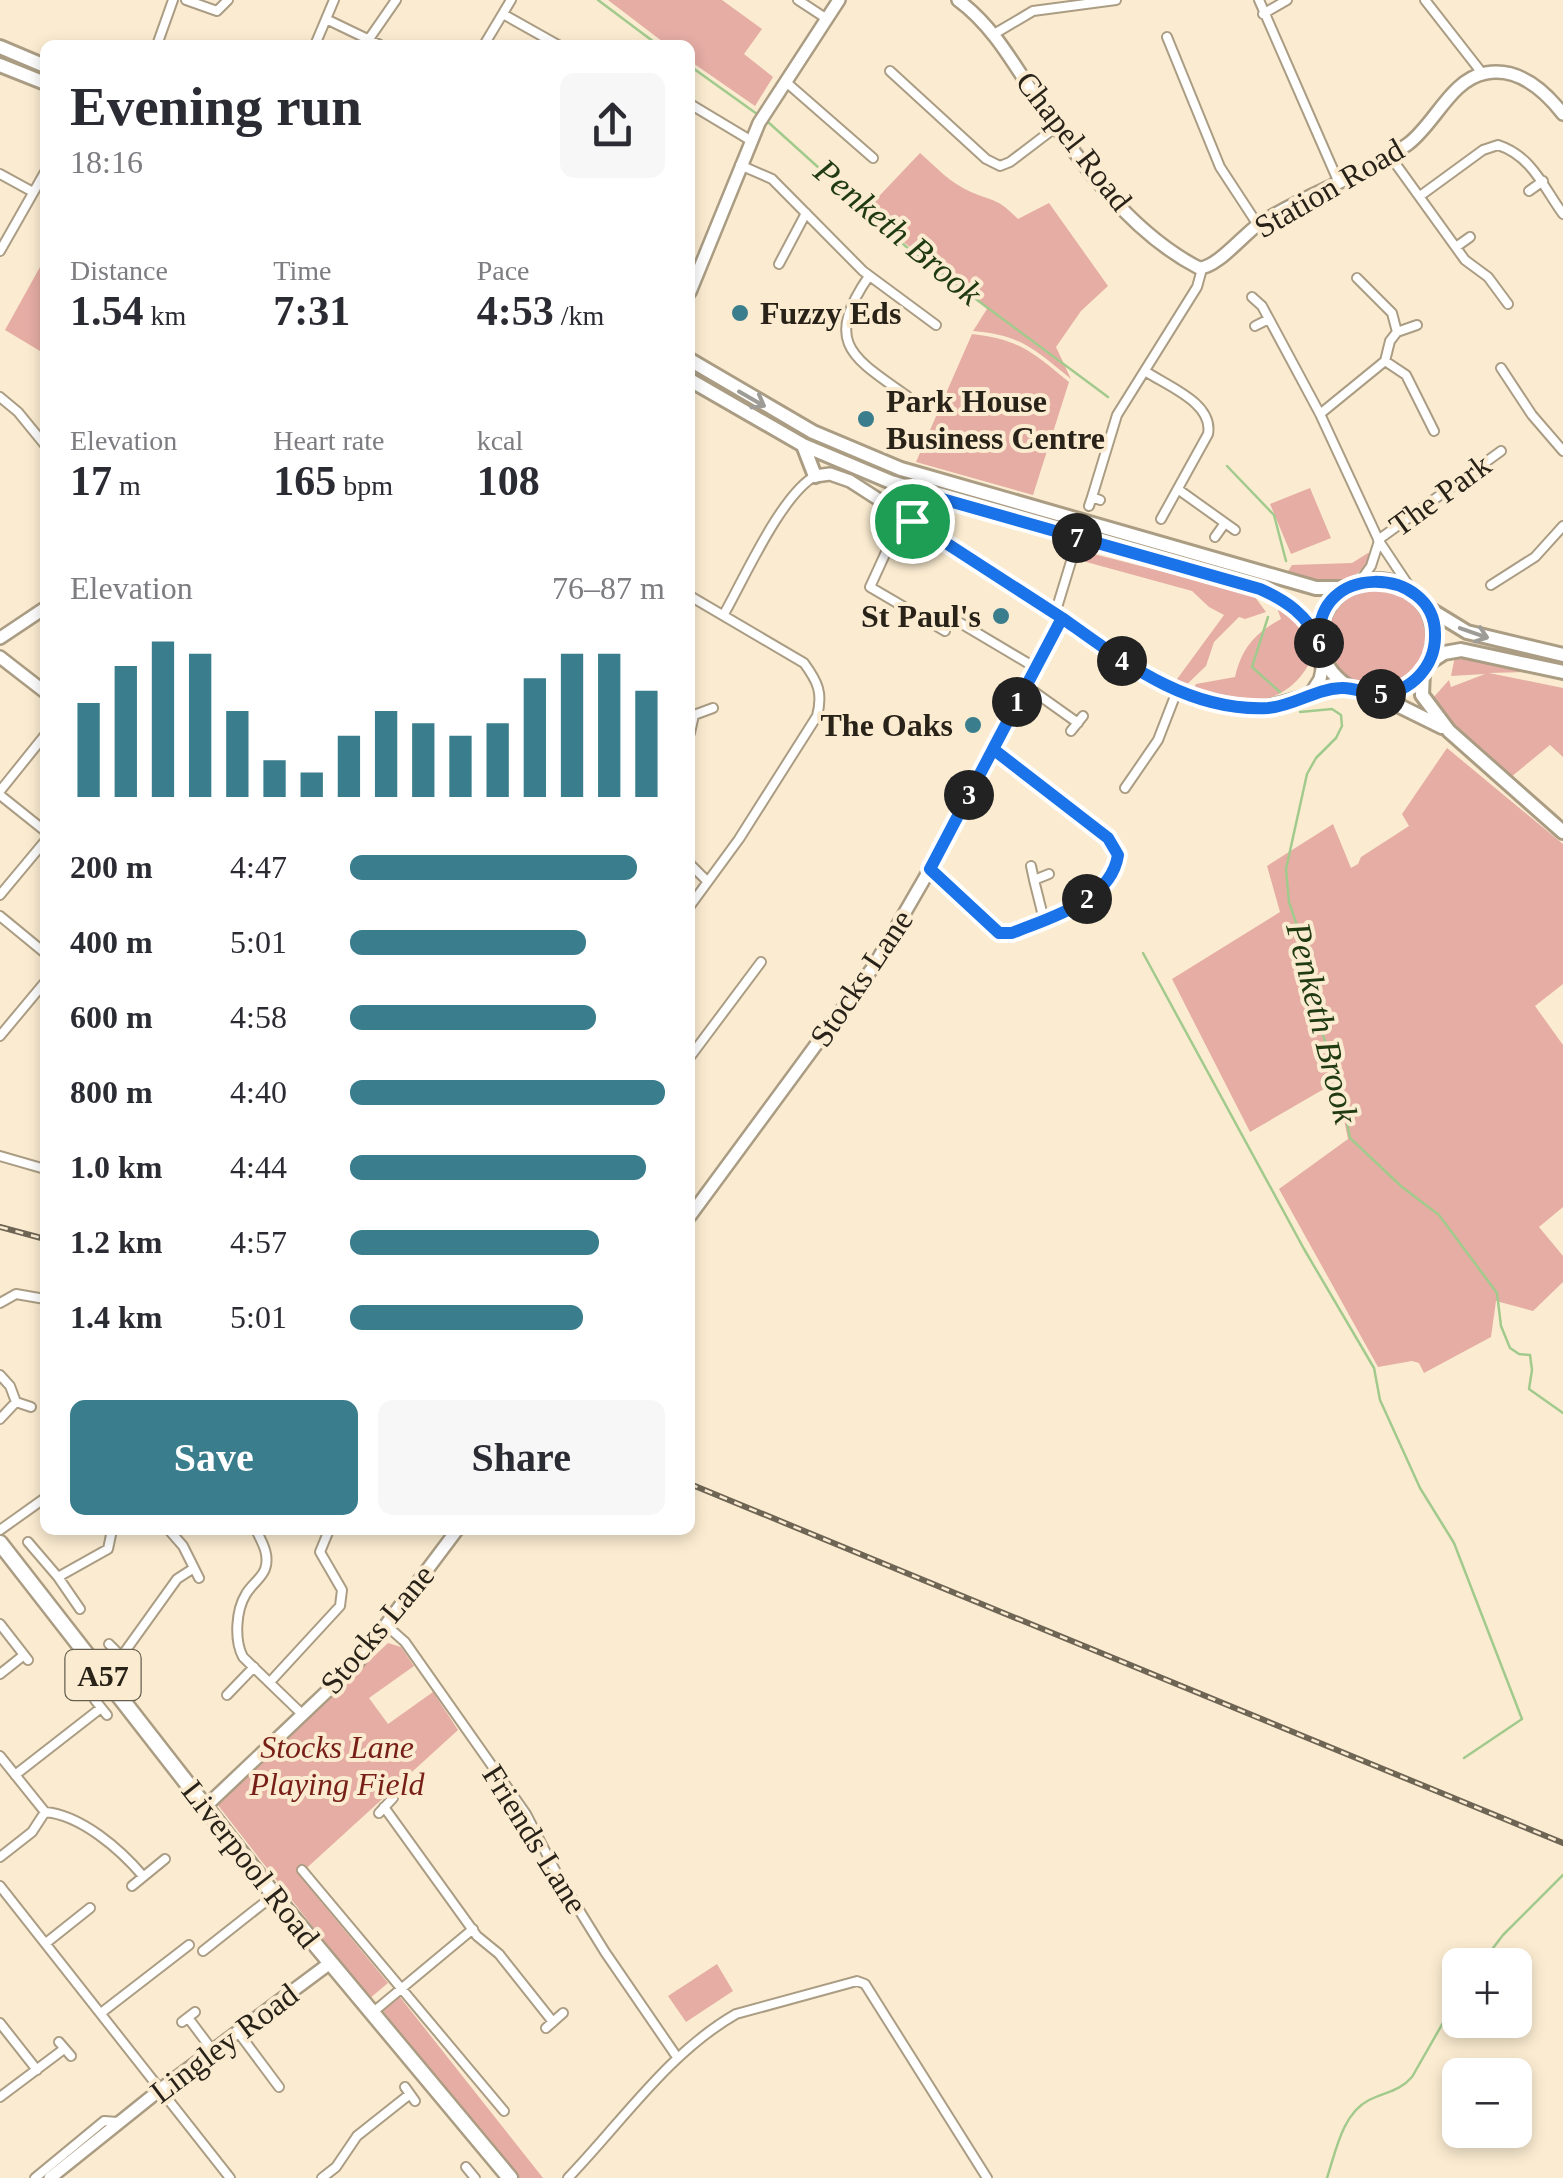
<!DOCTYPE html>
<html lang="en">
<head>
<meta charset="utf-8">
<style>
  :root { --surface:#fff; --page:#f7f7f7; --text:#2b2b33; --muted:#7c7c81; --accent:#3a7d8d }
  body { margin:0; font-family:"Times New Roman",serif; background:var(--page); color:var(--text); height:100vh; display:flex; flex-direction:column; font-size:38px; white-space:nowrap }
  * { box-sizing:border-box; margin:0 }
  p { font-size:32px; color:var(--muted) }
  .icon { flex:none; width:55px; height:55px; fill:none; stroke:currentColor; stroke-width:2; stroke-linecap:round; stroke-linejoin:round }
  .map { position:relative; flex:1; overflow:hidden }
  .sheet { position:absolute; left:40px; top:40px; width:655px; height:1495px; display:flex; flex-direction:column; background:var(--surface); border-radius:15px; box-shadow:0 5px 15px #0003 }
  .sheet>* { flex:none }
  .buttons { position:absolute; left:1442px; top:1948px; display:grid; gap:20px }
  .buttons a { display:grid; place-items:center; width:90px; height:90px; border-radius:15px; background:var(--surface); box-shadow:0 5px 15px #0003; font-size:50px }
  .pin { position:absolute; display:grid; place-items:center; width:85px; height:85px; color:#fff; margin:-42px; border:5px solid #fff; border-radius:50%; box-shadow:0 2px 10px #0007 }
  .km { position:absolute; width:50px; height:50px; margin:-25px; border-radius:50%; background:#222; color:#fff; font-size:28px; line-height:50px; text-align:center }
  .round { display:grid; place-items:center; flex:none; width:105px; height:105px; border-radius:15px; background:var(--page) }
  .summary { display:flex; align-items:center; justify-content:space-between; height:170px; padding:0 30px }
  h1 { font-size:55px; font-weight:600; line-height:75px }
  .figures { display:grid; grid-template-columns:repeat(3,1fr); gap:15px; height:170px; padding:10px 30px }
  .figures div { display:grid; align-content:center }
  .figures b { font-size:42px; font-weight:600 }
  .figures small { font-size:28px; font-weight:400 }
  .figures p { font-size:28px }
  .chart { height:280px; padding:20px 30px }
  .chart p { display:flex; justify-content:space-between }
  .chart svg { width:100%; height:180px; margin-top:10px; stroke:var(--accent); stroke-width:6 }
  .button { display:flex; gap:20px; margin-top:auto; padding:20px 30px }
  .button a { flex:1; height:115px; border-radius:15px; background:var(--accent); color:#fff; font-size:40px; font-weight:600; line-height:115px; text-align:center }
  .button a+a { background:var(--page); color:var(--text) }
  ul { padding:0 30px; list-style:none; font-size:32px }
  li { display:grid; grid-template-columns:160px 120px 1fr; align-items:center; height:75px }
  li i { height:25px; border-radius:12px; background:var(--accent) }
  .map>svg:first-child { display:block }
  .green { fill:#e5ada4 }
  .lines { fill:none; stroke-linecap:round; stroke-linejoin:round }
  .stream { stroke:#a2ca8d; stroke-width:2.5 }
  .street-casing { stroke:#ab9d84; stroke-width:12 }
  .secondary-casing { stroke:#ab9d84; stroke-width:16 }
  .primary-casing { stroke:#ab9d84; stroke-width:18 }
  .highway-casing { stroke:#ab9d84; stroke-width:19 }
  .street { stroke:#fff; stroke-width:8 }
  .secondary { stroke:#fff; stroke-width:11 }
  .primary { stroke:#fff; stroke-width:12 }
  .highway { stroke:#fff; stroke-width:14 }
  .rail-casing { stroke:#6e6555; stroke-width:6 }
  .rail { stroke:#fbecd1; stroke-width:2.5; stroke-dasharray:8; stroke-linecap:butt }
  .oneway { stroke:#9e9c97 }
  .route-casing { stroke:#fff; stroke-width:20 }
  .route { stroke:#1a73e8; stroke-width:12 }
  .poi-dot { fill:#3a7d8d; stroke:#fbecd1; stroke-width:4 }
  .labels { text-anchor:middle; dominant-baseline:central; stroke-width:8; stroke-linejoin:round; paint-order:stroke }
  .shield { fill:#fbecd1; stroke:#675f50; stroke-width:2.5 }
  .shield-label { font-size:30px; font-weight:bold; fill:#282218 }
  .street-label { font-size:32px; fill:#282218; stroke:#fbecd1 }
  .poi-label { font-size:32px; font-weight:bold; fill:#282218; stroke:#fbecd1; text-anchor:start }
  .park-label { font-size:32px; font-style:italic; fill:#771e17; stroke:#fbecd1 }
  .water-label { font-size:35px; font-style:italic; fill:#213b11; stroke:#fbecd1 }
</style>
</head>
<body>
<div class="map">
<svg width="1563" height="2178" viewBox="0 0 1563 2178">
  <rect width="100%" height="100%" fill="#fbecd1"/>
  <path class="green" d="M608 0H722L762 29 744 54 773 77 755 106 690 61V45H667Z
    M920 153C936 167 950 183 971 192 995 202 997 198 1018 219L1049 203 1108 286 1081 311 1056 347 1071 379C1034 349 1021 335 973 331L987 309 865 211Z
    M45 258V354L5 330Z
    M972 334C1021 340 1032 352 1069 382L1033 495 916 462Z
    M1310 488 1331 538 1291 554 1270 504Z
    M1099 549 1257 594 1270 599 1255 597 1266 612 1245 619 1239 617 1214 642 1206 666 1181 690 1172 686 1224 615 1209 607 1192 591 1079 560 1082 551 1246 593 1098 552Z
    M1368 553H1371C1358 590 1317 588 1287 573L1292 565 1352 563Z
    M1326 637a51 51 0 1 1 102 0a51 51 0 1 1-102 0Z
    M1275 602C1299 619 1324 644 1316 676L1305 643 1293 630 1301 640 1309 664C1283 710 1237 706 1192 693L1196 684 1235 677C1242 648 1254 634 1281 619Z
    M1455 656 1528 669 1527 672 1489 673 1563 688V757L1550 745 1511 777 1482 749 1479 751C1461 735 1443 720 1432 699L1449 680 1451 687 1485 674 1451 676Z
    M1447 748 1563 844V984L1535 1006 1563 1045V1207L1539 1227 1563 1256V1282L1533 1311 1496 1301 1491 1337 1424 1373 1419 1363 1412 1361 1378 1367 1279 1189 1348 1139 1336 1082 1250 1132 1172 979 1280 912 1267 866 1333 824 1351 868 1358 864 1361 857 1409 826 1402 814Z
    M388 1643 401 1647 414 1666 369 1698 388 1724 433 1692 458 1730 299 1875 388 1983 369 1999 217 1804Z
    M717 1964 733 1991 686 2022 668 1996Z
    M396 1992 543 2178H519L378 2005Z"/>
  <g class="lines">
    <path class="stream" d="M598 0 658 45
      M690 66 757 114
      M768 122 911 251 1108 397
      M1227 466 1274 515 1286 561
      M1268 617 1252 667 1280 692
      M1300 712 1332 709 1341 715 1342 726 1336 738 1316 758 1307 774 1286 869 1289 902 1302 941 1305 981 1340 1086 1350 1138 1402 1187 1439 1215 1497 1293 1501 1326 1510 1348 1519 1354 1530 1355 1532 1370 1529 1389 1563 1413
      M1143 953 1304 1249 1374 1368 1380 1400 1420 1488 1454 1543 1522 1719 1464 1758
      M1480 1965 1503 1935 1563 1875
      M1327 2178C1336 2151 1342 2114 1369 2100 1385 2092 1400 2091 1412 2077L1460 1993"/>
    <g class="street-casing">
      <path id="street" d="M186 0 217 11 228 0
        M798 0 827 19
        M1259 0 1339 183
        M1425 0 1482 73
        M503 14 558 45
        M1263 14 1287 0
        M326 19 380 45
        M994 34 1033 11 1116 0
        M1167 37 1220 167 1258 225
        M369 39 396 0
        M157 45 173 0
        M315 45 334 0
        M484 45 511 0
        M890 71 986 159 1000 166 1010 162 1056 127
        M786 82 873 158
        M690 104 750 140
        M1390 156 1465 260 1488 277 1508 304
        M740 165 772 179 863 271 936 325
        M0 174 33 192
        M1529 191 1543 181
        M1420 196 1483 150 1498 145C1532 156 1544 188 1563 214
        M1456 247 1470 237
        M0 251 45 172
        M779 264 806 213
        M869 276C823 343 852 357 907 396
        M1252 297 1262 306 1269 319 1255 326
        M1269 319 1320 414 1379 541 1415 595
        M1397 332 1417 325
        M1385 361 1406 375 1434 431
        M1501 368 1532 415 1563 451
        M1145 371C1167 386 1214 403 1208 434L1161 519
        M0 397 18 412 45 445
        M1320 414 1385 361 1390 341 1397 332 1392 313 1357 278
        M1179 490 1235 530
        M1092 497 1117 415 1197 287 1202 269
        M1089 506 1092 497 1100 500
        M903 515 870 587 945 631
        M1215 537 1225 523
        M1378 540 1501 451
        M1358 584 1371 566 1379 541
        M1491 585 1535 557 1563 526
        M690 596 804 663C818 682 823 693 817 716L739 839 690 906
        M724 614C744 579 781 495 815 476
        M1055 614 1073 555
        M957 621 1036 668
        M1026 686 1078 723
        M1071 731 1083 716
        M690 733 694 715 713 708
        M1125 788 1158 740 1177 691
        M0 791 45 735
        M0 795 45 831
        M690 864 707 881
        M1031 866 1034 880 1049 874
        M930 869 988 926 1005 934C1037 929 1147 882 1108 838L993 749
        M1034 880 1044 920
        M0 895 45 841
        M0 916 45 953
        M0 1036 45 982
        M690 1057 761 962
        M0 1156 45 1169
        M0 1303 16 1294 45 1299
        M0 1375 10 1386 16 1402 31 1407
        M0 1419 16 1402
        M0 1530 45 1498
        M169 1530 183 1546 199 1578
        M256 1530C262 1542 270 1555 265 1569 262 1578 251 1585 246 1594 236 1610 234 1640 243 1657L303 1715
        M28 1542 58 1577 80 1609
        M58 1577 108 1549 112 1530
        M0 1624 28 1660
        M387 1626 405 1642 526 1814 558 1876 605 1952 677 2057
        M109 1644 131 1666
        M121 1657 177 1579 194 1568
        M0 1674 24 1655
        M270 1682 340 1606 342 1590 320 1552 329 1530
        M227 1695 254 1667
        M95 1700 107 1715
        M0 1756 45 1812C81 1815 120 1849 143 1876
        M15 1775 101 1708
        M384 1807 477 1936 499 1954 553 2022
        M379 1813 393 1798
        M0 1857 32 1832 45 1812
        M302 1870 504 2111
        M0 1886 230 2178
        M132 1886 165 1859
        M46 1943 90 1908
        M203 1951 274 1895
        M101 2013 189 1945
        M372 2013 473 1929
        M189 2019 213 2051
        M182 2022 195 2012
        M0 2023 37 2070
        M546 2028 563 2013
        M238 2032 279 2087
        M59 2042 71 2056
        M405 2087 415 2101
        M0 2097 64 2049
        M466 2167 475 2178
        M35 2178 104 2121 118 2122
        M322 2178 336 2167 357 2136 410 2094
        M568 2178C622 2122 668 2053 736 2014L857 1981 865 1984 987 2178"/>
    </g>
    <g class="secondary-casing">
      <path id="secondary" d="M958 0C992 25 1012 61 1035 96 1078 160 1129 232 1199 268 1217 268 1243 235 1259 224 1306 193 1363 177 1408 144 1435 124 1451 79 1486 73 1518 67 1545 91 1563 114
        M690 292 759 123 839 0
        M815 476 830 474 850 481C917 524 984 567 1050 610 1106 648 1161 698 1231 707 1279 713 1305 689 1350 687
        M0 638 45 608
        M0 657 45 692
        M1311 693 1320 679 1324 660
        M690 1216 874 966 930 869 1062 618
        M205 1807 358 1662 457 1530
        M50 2178 161 2089 330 1963"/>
    </g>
    <g class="primary-casing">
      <path id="primary" d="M0 47 45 66
        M0 65 45 83
        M690 360 813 432 901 469 1316 588H1345
        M690 380 803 445 891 482 1260 589C1287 601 1307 616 1319 643
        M803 445 815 476
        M911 521 928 495
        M1320 637a57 57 0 1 1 114 0a57 57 0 1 1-114 0Z
        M1431 610 1467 632 1563 655
        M1427 664 1444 653 1461 650 1563 672
        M1423 672 1422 695 1449 731 1563 832
        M1375 694 1442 727"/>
    </g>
    <g class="highway-casing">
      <path id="highway" d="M0 1543 274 1895 510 2178"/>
    </g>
    <use href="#street" class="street"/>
    <use href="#secondary" class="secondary"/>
    <use href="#primary" class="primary"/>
    <use href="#highway" class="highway"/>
    <g class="rail-casing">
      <path id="rail" d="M0 1227 45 1239
        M690 1484 1563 1843"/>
    </g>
    <use href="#rail" class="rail"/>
  </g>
  <defs><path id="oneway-shaft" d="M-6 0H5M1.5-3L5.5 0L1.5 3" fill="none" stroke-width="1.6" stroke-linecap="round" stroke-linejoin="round" transform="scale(2.5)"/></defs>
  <g class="oneway">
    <use href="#oneway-shaft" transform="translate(752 399) rotate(30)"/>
    <use href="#oneway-shaft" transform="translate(1474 633) rotate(19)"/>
  </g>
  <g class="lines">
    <g class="route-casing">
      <path id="route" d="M912 521 1062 618 993 749 1108 838 1118 855C1111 902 1048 918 1012 933H999L930 869C974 786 1018 702 1062 618 1124 662 1187 712 1268 708 1294 706 1315 689 1341 688 1354 687 1365 694 1379 694 1411 693 1436 666 1435 634 1435 565 1311 561 1320 643 1307 615 1287 601 1260 589L928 495 912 521"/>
    </g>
    <use href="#route" class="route"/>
  </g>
  <g class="poi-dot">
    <circle cx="740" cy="313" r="10"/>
    <circle cx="866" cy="419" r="10"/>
    <circle cx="1001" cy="616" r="10"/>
    <circle cx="973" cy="725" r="10"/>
  </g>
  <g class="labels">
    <rect class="shield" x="65.5" y="1650" width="75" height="50" rx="8"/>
    <g class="shield-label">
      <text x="103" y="1675">A57</text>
    </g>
    <g class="street-label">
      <text transform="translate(1074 141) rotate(52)">Chapel Road</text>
      <text transform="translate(1329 188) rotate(-30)">Station Road</text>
      <text transform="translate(1440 495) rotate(-36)">The Park</text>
      <text transform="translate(861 978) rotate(-56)">Stocks Lane</text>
      <text transform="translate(377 1629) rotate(-50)">Stocks Lane</text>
      <text transform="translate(535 1839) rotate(58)">Friends Lane</text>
      <text transform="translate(251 1864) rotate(52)">Liverpool Road</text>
      <text transform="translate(224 2043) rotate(-37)">Lingley Road</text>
    </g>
    <g class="poi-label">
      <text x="760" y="313">Fuzzy Eds</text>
      <text x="886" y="401">Park House<tspan x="886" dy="37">Business Centre</tspan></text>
      <text x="981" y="616" text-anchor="end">St Paul's</text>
      <text x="953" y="725" text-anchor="end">The Oaks</text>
    </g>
    <g class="park-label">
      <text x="337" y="1747">Stocks Lane<tspan x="337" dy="37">Playing Field</tspan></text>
    </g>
    <g class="water-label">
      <text transform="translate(898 232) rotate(40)">Penketh Brook</text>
      <text transform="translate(1322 1023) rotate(76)">Penketh Brook</text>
    </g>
  </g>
</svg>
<div class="buttons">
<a>+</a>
<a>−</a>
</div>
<div class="pin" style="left:912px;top:521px;background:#1e9e55"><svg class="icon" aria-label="arrive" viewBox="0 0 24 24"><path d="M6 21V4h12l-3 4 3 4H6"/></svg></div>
<b class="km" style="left:1017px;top:702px">1</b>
<b class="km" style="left:1087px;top:899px">2</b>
<b class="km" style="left:969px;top:795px">3</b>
<b class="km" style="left:1122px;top:661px">4</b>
<b class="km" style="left:1381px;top:694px">5</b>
<b class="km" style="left:1319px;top:643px">6</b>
<b class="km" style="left:1077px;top:538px">7</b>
<section class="sheet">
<div class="summary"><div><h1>Evening run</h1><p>18:16</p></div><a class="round"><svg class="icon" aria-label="share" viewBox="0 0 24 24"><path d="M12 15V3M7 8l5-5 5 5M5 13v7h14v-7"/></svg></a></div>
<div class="figures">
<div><p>Distance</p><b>1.54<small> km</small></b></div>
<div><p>Time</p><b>7:31</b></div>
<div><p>Pace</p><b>4:53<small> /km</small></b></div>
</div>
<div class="figures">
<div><p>Elevation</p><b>17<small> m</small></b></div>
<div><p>Heart rate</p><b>165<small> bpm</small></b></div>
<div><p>kcal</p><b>108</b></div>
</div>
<div class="chart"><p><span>Elevation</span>76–87 m</p>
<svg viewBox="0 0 160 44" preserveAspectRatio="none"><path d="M5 44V21M15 44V12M25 44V6M35 44V9M45 44V23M55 44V35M65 44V38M75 44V29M85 44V23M95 44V26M105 44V29M115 44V26M125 44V15M135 44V9M145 44V9M155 44V18"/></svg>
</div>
<ul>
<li><b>200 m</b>4:47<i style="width:91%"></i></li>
<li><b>400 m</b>5:01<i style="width:75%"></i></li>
<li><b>600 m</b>4:58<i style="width:78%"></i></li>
<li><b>800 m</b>4:40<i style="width:100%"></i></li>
<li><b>1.0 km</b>4:44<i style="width:94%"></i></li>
<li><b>1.2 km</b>4:57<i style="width:79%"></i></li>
<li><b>1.4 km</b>5:01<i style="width:74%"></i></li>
</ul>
<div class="button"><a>Save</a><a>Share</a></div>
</section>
</div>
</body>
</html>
